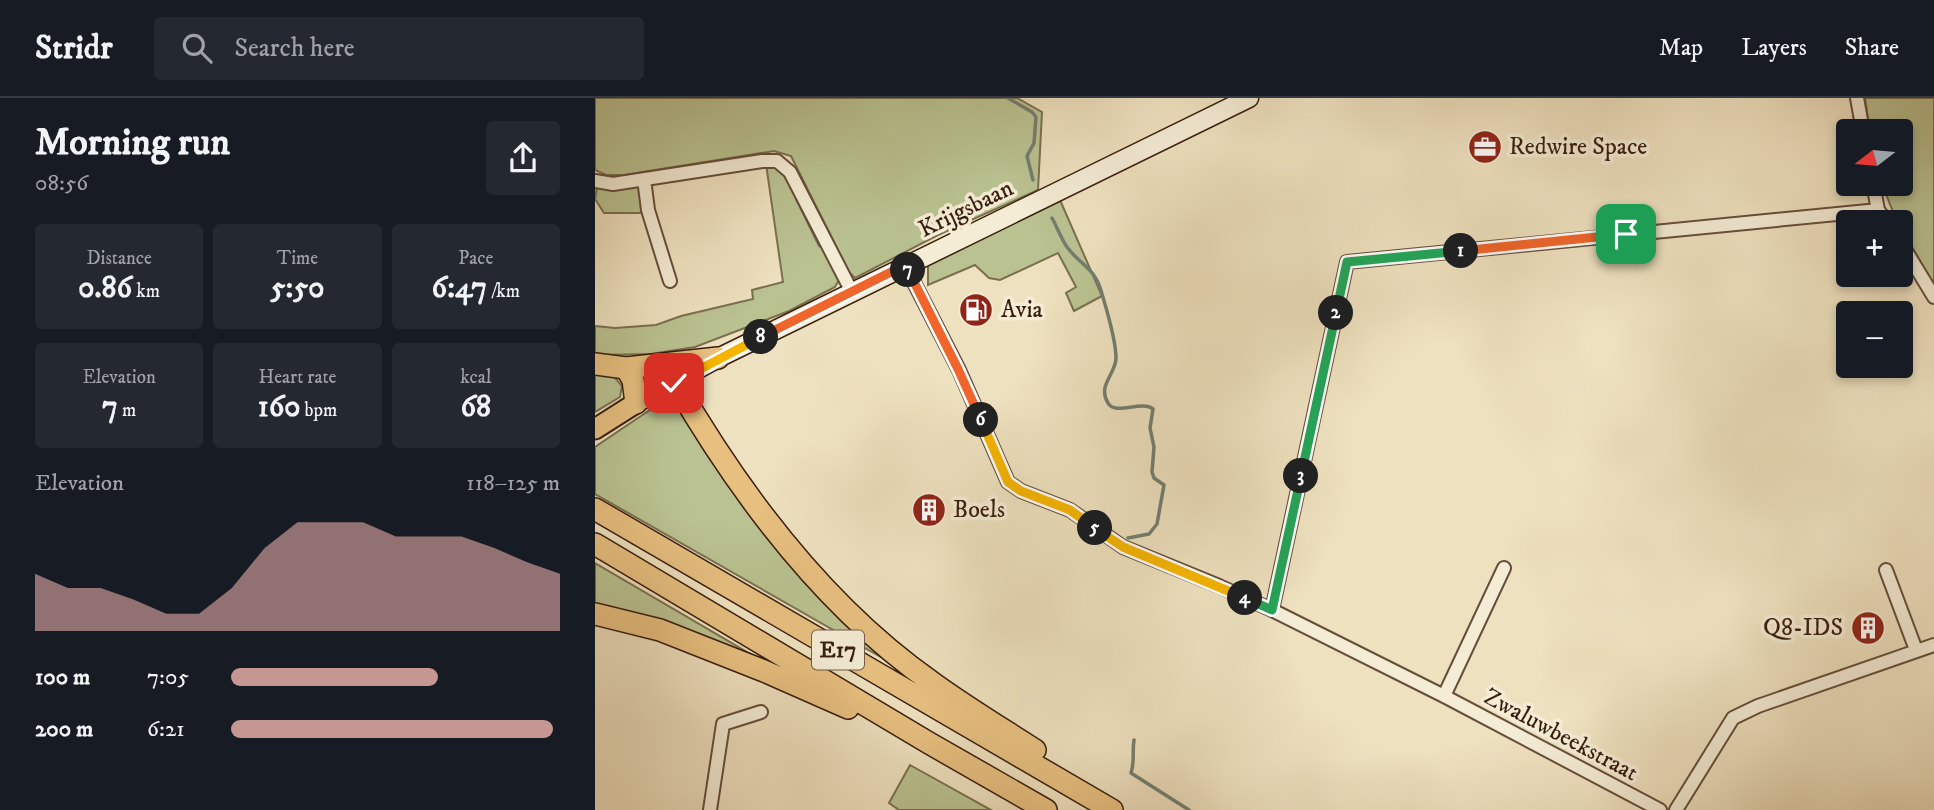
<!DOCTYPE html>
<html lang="en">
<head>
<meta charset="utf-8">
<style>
  :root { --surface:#171b24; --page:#242831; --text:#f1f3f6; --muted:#9ea1a6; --line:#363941; --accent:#c59692 }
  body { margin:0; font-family:"IM FELL DW Pica",serif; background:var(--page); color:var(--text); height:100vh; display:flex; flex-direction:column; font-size:26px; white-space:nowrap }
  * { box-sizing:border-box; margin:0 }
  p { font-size:23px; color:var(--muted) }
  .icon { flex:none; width:38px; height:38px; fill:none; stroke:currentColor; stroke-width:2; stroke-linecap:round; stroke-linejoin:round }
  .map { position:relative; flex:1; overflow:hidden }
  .panel { display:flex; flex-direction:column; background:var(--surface); width:595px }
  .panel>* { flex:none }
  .needle { width:46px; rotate:254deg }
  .controls { position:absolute; left:1241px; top:21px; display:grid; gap:14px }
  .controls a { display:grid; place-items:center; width:77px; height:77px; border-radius:7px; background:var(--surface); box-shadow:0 4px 10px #0003; font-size:35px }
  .pin { position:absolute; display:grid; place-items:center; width:60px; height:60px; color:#fff; margin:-30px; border-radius:14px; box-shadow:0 4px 10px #0006 }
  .km { position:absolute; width:35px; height:35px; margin:-18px; border-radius:50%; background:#222; color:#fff; font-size:19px; line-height:35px; text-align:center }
  .round { display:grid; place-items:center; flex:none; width:74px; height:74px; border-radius:7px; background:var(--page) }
  .summary { display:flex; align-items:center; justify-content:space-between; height:119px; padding:0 35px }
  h1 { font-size:38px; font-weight:700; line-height:52px }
  .metrics { display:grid; grid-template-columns:repeat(3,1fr); gap:10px; height:119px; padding:7px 35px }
  .metrics div { display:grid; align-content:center; border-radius:7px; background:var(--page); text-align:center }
  .metrics b { font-size:30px; font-weight:700 }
  .metrics small { font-size:19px; font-weight:400 }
  .metrics p { font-size:19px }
  .chart { height:196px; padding:14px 35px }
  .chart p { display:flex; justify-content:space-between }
  .chart svg { width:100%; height:126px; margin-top:7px; fill:var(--accent); opacity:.7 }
  ul { padding:0 35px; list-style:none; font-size:23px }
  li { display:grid; grid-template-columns:112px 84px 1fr; align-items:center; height:52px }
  li i { height:18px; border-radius:9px; background:var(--accent) }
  header { display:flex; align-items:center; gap:42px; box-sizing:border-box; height:98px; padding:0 35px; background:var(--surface); border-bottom:2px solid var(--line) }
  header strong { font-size:33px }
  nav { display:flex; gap:38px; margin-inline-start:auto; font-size:24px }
  .search { width:490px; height:63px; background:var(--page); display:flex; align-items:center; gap:18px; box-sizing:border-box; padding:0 24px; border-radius:7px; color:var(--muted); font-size:26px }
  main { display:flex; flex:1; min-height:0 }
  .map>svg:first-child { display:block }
  .green { fill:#bac291; stroke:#7a704f; stroke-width:2 }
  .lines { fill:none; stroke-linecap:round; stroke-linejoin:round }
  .stream { stroke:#737e6f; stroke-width:3.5 }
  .minor-casing { stroke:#664e3a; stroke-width:16 }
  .secondary-casing { stroke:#391d0d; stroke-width:21 }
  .primary-casing { stroke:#391d0d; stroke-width:23 }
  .motorway-casing { stroke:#391d0d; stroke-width:24 }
  .minor { stroke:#f4ecd5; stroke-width:12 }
  .secondary { stroke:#f4ecd5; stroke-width:18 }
  .primary { stroke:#e7c080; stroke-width:19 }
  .motorway { stroke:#e7c080; stroke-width:21 }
  .split-1-casing { stroke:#fff; stroke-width:14 }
  .split-2-casing { stroke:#fff; stroke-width:14 }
  .split-3-casing { stroke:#fff; stroke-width:14 }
  .split-4-casing { stroke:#fff; stroke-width:14 }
  .split-5-casing { stroke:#fff; stroke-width:14 }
  .split-6-casing { stroke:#fff; stroke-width:14 }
  .split-7-casing { stroke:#fff; stroke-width:14 }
  .split-8-casing { stroke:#fff; stroke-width:14 }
  .split-9-casing { stroke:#fff; stroke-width:14 }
  .split-1 { stroke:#f0652b; stroke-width:9 }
  .split-2 { stroke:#22a559; stroke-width:9 }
  .split-3 { stroke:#22a559; stroke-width:9 }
  .split-4 { stroke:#22a559; stroke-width:9 }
  .split-5 { stroke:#f5b400; stroke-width:9 }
  .split-6 { stroke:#f5b400; stroke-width:9 }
  .split-7 { stroke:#f0652b; stroke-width:9 }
  .split-8 { stroke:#f0652b; stroke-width:9 }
  .split-9 { stroke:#f5b400; stroke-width:9 }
  .labels { text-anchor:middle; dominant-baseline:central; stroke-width:7; stroke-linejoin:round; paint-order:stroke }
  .shield { fill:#f4ecd5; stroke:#715b49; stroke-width:2 }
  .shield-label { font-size:23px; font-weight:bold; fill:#391d0d }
  .poi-label { font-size:24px; fill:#391d0d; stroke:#f4ecd5; text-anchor:start }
  .street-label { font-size:24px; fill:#391d0d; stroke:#f4ecd5 }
</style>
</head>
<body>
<header>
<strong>Stridr</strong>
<div class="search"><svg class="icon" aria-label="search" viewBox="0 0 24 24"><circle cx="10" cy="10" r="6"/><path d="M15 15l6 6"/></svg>Search here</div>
<nav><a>Map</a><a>Layers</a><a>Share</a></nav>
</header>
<main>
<section class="panel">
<div class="summary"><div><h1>Morning run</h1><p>08:56</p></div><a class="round"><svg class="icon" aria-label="share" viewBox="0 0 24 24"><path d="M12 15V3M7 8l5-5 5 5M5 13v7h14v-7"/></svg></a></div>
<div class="metrics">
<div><p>Distance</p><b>0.86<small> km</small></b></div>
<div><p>Time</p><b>5:50</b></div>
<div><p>Pace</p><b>6:47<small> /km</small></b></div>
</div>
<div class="metrics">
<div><p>Elevation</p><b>7<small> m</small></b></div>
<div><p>Heart rate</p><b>160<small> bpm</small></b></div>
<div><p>kcal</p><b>68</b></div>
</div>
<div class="chart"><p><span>Elevation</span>118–125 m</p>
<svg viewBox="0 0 160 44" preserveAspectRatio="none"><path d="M0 44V24L10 29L20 29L30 33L40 38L50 38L60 29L70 15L80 6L90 6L100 6L110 11L120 11L130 11L140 15L150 20L160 24V44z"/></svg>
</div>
<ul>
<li><b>100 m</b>7:05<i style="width:63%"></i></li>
<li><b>200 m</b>6:21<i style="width:98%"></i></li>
</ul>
</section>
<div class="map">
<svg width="1339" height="712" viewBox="0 0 1339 712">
  <rect width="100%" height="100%" fill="#eee1bf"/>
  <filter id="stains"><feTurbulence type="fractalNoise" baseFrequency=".00286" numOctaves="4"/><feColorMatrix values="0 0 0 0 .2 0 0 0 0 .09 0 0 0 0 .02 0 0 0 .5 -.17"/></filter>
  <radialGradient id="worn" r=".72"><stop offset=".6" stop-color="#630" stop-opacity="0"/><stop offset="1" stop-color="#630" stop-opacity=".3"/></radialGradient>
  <path class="green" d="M0 0H422L447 14 443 92 343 137 260 180 254 174 196 58 179 53 29 77H11L0 72Z
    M1270 0H1339V187L1306 130V124H1302L1287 86H1306V33H1275Z
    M171 66 184 68 202 95 201 101 224 148 231 151 245 180 240 189 194 213 100 249 56 256 0 257V228L20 230 61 227 86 218 158 201 157 192 188 184Z
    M44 88 49 115H9L0 101 2 89Z
    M465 102 507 198 479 213 471 195 481 189 463 155 405 182 394 180 380 167 333 187V167Z
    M0 274 16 275 27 288 25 299 0 314Z
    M74 299 84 302 178 441 319 578 0 396V349Z
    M0 465 176 568 0 509Z
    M315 667 396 712H304L294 705Z"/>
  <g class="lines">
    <path class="stream" d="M413 0 437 14 441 19 439 45 432 58 438 82
      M457 120C462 129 466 140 472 149 486 168 500 169 507 196 512 213 521 242 521 260 521 276 502 287 513 305 520 318 546 302 558 311L555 330 559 349 557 374 559 380 569 387 562 426 554 436 533 440
      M539 642C537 655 540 663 536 675L594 712"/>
    <g class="minor-casing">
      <path id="minor" d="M1262 0 1268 33
        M49 81 53 112 75 183
        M0 83 18 86 167 63H182L195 74 257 194
        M1278 86 1283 112 1292 124
        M1306 145 1339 199
        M310 167 364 272 413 384 426 393 475 412 528 449 624 488 677 512 849 598 1065 712
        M1291 472 1321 552
        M677 512 752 164 1283 112
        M849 598 909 470
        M115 712 128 626 166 614
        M1081 712 1138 620 1163 608 1339 547"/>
    </g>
    <g class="secondary-casing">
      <path id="secondary" d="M41 305 123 260 654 0"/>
    </g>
    <g class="primary-casing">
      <path id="primary" d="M0 331 41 305"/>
    </g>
    <g class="motorway-casing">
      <path id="motorway" d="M0 266 31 270 123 260
        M31 270 38 282 41 305
        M80 284C146 398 229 509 338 585 371 609 406 630 440 652
        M0 411 517 712
        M0 446 334 645 451 712
        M0 516 65 532 169 573 253 610"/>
    </g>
    <use href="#minor" class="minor"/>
    <use href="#secondary" class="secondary"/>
    <use href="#primary" class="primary"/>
    <use href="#motorway" class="motorway"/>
  </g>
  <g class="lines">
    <g class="split-1-casing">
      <path id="split-1" d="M866 153 1031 136"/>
    </g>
    <g class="split-2-casing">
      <path id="split-2" d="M741 215 752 164 866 153"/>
    </g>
    <g class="split-3-casing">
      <path id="split-3" d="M706 378 741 215"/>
    </g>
    <g class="split-4-casing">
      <path id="split-4" d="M650 500 677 512 706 378"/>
    </g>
    <g class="split-5-casing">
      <path id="split-5" d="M500 430 528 449 650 500"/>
    </g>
    <g class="split-6-casing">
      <path id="split-6" d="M386 322 413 384 426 393 475 412 500 430"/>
    </g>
    <g class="split-7-casing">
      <path id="split-7" d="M313 172 363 271 386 322"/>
    </g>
    <g class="split-8-casing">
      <path id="split-8" d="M166 239 310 167 313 172"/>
    </g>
    <g class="split-9-casing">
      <path id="split-9" d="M79 285 166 239"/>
    </g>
    <use href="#split-1" class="split-1"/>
    <use href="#split-2" class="split-2"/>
    <use href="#split-3" class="split-3"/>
    <use href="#split-4" class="split-4"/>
    <use href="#split-5" class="split-5"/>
    <use href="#split-6" class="split-6"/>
    <use href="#split-7" class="split-7"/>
    <use href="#split-8" class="split-8"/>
    <use href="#split-9" class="split-9"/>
  </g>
  <defs>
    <g id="office-disc" transform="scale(1.75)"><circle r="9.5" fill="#8f2418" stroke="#f4ecd5"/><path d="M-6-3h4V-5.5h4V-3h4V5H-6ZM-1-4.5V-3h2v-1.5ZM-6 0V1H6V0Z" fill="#fff"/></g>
    <g id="fuel-disc" transform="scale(1.75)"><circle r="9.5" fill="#8f2418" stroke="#f4ecd5"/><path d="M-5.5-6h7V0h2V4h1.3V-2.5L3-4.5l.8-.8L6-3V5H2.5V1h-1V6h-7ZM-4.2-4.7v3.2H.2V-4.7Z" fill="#fff"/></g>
    <g id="building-disc" transform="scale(1.75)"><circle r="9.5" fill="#8f2418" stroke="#f4ecd5"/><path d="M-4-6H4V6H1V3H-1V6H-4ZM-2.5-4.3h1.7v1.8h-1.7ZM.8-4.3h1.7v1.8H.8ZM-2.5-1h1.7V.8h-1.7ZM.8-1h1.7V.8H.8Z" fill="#fff"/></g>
  </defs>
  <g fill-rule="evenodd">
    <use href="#office-disc" x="890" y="49"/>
    <use href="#fuel-disc" x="381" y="212"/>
    <use href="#building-disc" x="334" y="412"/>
    <use href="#building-disc" x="1273" y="530"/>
  </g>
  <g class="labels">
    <rect class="shield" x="217" y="532.5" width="52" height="39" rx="5"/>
    <g class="shield-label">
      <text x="243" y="552">E17</text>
    </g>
    <g class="poi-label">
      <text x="914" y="49">Redwire Space</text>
      <text x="406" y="212">Avia</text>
      <text x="358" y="412">Boels</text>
      <text x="1248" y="530" text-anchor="end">Q8-IDS</text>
    </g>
    <g class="street-label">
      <text transform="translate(371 111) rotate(-26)">Krijgsbaan</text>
      <text transform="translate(966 637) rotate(28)">Zwaluwbeekstraat</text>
    </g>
  </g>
  <rect width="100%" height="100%" filter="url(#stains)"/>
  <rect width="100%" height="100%" fill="url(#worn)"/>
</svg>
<div class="controls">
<a><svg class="needle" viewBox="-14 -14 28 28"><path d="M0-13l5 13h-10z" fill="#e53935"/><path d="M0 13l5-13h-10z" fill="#9ea1a6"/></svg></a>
<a>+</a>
<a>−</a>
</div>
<div class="pin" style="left:1031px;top:136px;background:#1e9e55"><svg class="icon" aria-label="arrive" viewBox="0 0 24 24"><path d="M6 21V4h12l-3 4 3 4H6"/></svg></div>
<div class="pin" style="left:79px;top:285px;background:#d93025"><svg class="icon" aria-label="check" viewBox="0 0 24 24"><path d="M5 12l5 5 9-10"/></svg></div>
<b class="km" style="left:866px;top:153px">1</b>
<b class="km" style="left:741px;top:215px">2</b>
<b class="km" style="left:706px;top:378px">3</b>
<b class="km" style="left:650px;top:500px">4</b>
<b class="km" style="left:500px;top:430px">5</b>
<b class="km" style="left:386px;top:322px">6</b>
<b class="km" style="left:313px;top:172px">7</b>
<b class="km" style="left:166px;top:239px">8</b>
</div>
</main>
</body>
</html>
